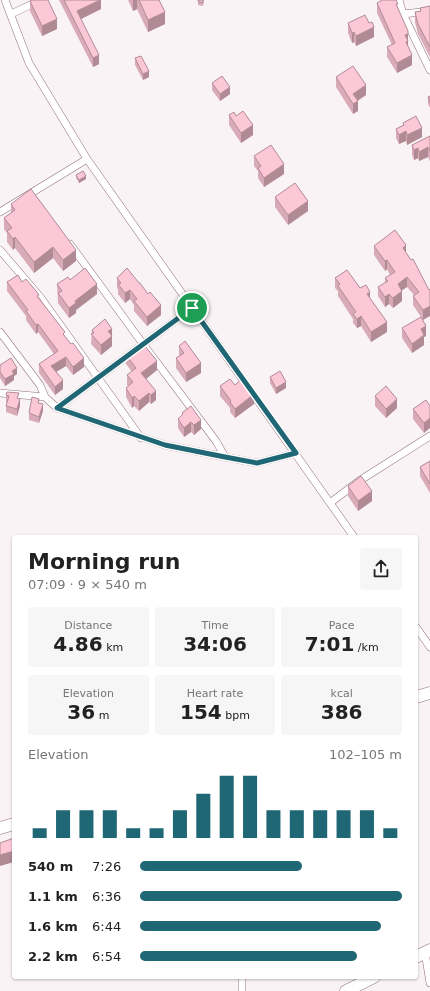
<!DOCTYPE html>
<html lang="en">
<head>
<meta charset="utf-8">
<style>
  :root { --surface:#fff; --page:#f6f6f6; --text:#222; --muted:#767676; --accent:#206775 }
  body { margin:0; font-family:"DejaVu Sans",sans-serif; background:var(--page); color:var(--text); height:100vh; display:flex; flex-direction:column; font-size:15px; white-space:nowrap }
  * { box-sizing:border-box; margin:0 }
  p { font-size:13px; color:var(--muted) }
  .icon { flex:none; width:22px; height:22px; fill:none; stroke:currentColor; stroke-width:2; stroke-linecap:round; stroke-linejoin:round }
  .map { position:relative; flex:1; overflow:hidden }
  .details { position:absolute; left:12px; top:535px; width:406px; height:444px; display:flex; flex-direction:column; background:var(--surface); border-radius:4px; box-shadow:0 1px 3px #0004 }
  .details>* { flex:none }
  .pin { position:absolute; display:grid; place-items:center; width:34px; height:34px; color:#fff; margin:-17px; border:2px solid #fff; border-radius:50%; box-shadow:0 1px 4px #0007 }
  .round { display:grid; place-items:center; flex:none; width:42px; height:42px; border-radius:4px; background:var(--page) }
  .summary { display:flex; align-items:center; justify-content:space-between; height:68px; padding:0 16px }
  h1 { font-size:22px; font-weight:800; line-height:30px }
  .metrics { display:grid; grid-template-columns:repeat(3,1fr); gap:6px; height:68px; padding:4px 16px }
  .metrics div { display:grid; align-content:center; border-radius:4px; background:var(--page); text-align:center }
  .metrics b { font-size:20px; font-weight:800 }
  .metrics small { font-size:11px; font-weight:400 }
  .metrics p { font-size:11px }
  .chart { height:112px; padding:8px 16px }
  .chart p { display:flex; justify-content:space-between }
  .chart svg { width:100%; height:72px; margin-top:4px; stroke:var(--accent); stroke-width:6 }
  ul { padding:0 16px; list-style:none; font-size:13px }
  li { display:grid; grid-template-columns:64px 48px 1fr; align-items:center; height:30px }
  li i { height:10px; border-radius:5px; background:var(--accent) }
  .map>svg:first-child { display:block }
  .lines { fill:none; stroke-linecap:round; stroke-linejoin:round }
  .minor-casing { stroke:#93727c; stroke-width:8 }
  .primary-casing { stroke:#93727c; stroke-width:13 }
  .trunk-casing { stroke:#93727c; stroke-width:13 }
  .minor { stroke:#fff; stroke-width:7 }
  .primary { stroke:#fff; stroke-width:12 }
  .trunk { stroke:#fff; stroke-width:12 }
  .wall { fill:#d9abb9 }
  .shaded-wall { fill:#b08b96 }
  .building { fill:#fcc7d7; stroke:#b08b96 }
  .route-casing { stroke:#fff; stroke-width:8 }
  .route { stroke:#206775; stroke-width:5 }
</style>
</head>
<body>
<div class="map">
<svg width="430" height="991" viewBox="0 0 430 991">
  <rect width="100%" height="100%" fill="#faf3f5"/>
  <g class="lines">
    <g class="minor-casing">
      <path id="minor" d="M5 0 29 63 87 159 354 537
        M399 0 403 14 430 70
        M11 14 41 0
        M403 14 430 11
        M0 212 87 159
        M70 244 143 344 216 441 225 457
        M0 250 41 298 141 438
        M0 332 40 385 45 397
        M0 393 45 397 57 408 165 445 225 457 257 463 296 453
        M57 408 192 308
        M330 503 359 481 430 436
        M416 627 430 647
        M425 952 430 983
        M242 991V977"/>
    </g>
    <g class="primary-casing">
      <path id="primary" d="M416 957 430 950
        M346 991 374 977"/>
    </g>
    <g class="trunk-casing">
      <path id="trunk" d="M416 697 430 693
        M0 828 14 824"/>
    </g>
    <use href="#minor" class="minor"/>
    <use href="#primary" class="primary"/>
    <use href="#trunk" class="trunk"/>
  </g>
  <path class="wall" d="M59 0H101V9L81 19 99 64 93 67Z
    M128 0H159L165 24 148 32 137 9 133 11Z
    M198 0H204L203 6 198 5Z
    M30 1 57 29 42 36 30 11Z
    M377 3 398 8 408 43V46L412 65 397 73 387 57V47L392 45 377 13Z
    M430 6V57L418 34 415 22V12L420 11Z
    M348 23 374 37 356 46 354 42 352 43 348 33Z
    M135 58 149 77 143 80 135 65Z
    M336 77 366 95 358 101V111L353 114 336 87Z
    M212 83 230 94 220 101 212 90Z
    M430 96V108L428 104V97Z
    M229 115 236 116 253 135 241 143 229 125Z
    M403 123 422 137 407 145 406 141 399 144 396 138V129L403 125Z
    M430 136V161L428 157 419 161 418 158 414 160 412 155V145Z
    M254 156 284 174 264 187 258 178V171L254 166Z
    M76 175 86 179 79 183 76 178Z
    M275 197 308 211 288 225 275 207Z
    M11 204 76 261 63 271 53 258 34 273 15 248 13 250 7 242V233L4 229V218L11 213Z
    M374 246 406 253 429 290 423 320 413 305V296L414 295 407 287 402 290V301L393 308 389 304 385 307 378 296V287L385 283V278L390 275 387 269 385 271 374 255Z
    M117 278 161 315 147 326 134 311V305L130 299 125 303 118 294V289L117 288Z
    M335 278 360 288 370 299 387 332 371 342 361 326 357 328 353 323V319L338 296V291L335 288Z
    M70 280 97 294 76 310V313L69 318 58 303 57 284Z
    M7 282H22L39 297 65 336 84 367 73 375 66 366 56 372 63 389 55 395 39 373V364L54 354 38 332 36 334 26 320V316L7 291Z
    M402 328 426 336 424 337V345L412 353 402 338Z
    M112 329V346L101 355 91 344 92 330Z
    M179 346 201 373 186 382 176 368V358L179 356Z
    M126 355 157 370 146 379 156 400 151 404 149 402 139 411 134 406 132 408 126 397V388L128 386 127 385V375L132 372 126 364Z
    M0 365 17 374 14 376V380L5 386 0 378Z
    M270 377 286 388 276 394 270 383Z
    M235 385 254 404 235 418 230 412V408L220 396V386Z
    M6 395 19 399 20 406 17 416 6 412V406L7 402H6Z
    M375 396 397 408 386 418 375 406Z
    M426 400 424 433 413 419V409Z
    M39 403 43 411 39 423 29 420V413Z
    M182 413 201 429 194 435 191 432 184 437 178 428V419L182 415Z
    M430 461V493L420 476V467Z
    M348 486 372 501 358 511 348 496Z"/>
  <path class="shaded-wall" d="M100 0H101V9L77 21V11Z
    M133 0H137V9L133 11Z
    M165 12V24L148 32V20Z
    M57 19V29L42 36V26Z
    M374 27V37L356 46V36Z
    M354 32V42L352 43V33Z
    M408 34V51L406 52 405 35Z
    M99 55V64L93 67V58Z
    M412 55V65L397 73V63Z
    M149 71V77L143 80V74Z
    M366 85V95L353 103V94Z
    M230 87V94L220 101V94Z
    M358 101V111L353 114V104Z
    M253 125V135L241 143V133Z
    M422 128V137L407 145V135Z
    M406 131V141L399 144V135Z
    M428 147V157L419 161V152Z
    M418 148V158L414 160V150Z
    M284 164V174L264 187V178Z
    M86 176V179L79 183V180Z
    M308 201V211L288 225V215Z
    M15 237V248L13 250V239Z
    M406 245V255L403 248Z
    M53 247V258L34 273V262Z
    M76 250V261L63 271V260Z
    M387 260V269L385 271V261Z
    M407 277V287L398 293V284Z
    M97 284V294L76 310V313L69 318V308L75 301Z
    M130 290V299L125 303V293Z
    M402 291V301L393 308V298Z
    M370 292V301L367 294Z
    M389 294V304L385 307V297Z
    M161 305V315L147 326V317Z
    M430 306V316L423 320V310Z
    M361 316V326L357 328V319Z
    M387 322V332L371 342V332Z
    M38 324V332L36 334V325Z
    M426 326V336L424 337V345L412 353V344L421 329Z
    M112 329V346L101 355V345L108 331Z
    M66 357V366L51 375V366Z
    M84 358V367L73 375V367Z
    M157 361V370L141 383V373Z
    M201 363V373L186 382V373Z
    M17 368V374L14 376V380L5 386V379L12 371Z
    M63 380V389L55 395V387Z
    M286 382V388L276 394V388Z
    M156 391V400L151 404V395Z
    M149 393V402L139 411V401Z
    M254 394V404L235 418V409Z
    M134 396V406L132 408V398Z
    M20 399V406L17 416V409Z
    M397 399V408L386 418V409Z
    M43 404V411L39 423V417Z
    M430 418V428L424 433V423Z
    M201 420V429L194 435V425Z
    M191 422V432L184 437V428Z
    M372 491V501L358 511V501Z
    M14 851V862L0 866V855Z"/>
  <path class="building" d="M32 0H48L57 19 42 26 30 1Z
    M64 0H100L77 11 99 55 93 58Z
    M139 0H159L165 12 148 20Z
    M198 0H203V3L198 1Z
    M382 0H396L398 4H396L408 31V34L405 35 408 41 406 42 412 55 397 63 387 47 395 43 377 3Z
    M430 6V47L418 24 415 12 421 11 420 8Z
    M365 15 369 23 372 22 374 27 356 36 354 32 352 33 348 23Z
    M141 56 149 71 143 74 135 58Z
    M353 66 366 85 353 94 358 101 353 104 336 77Z
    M222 76 230 87 220 94 212 83Z
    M430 96V102L428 97Z
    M243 111 253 125 241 133 229 115 234 112 236 116Z
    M416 116 422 128 407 135 406 131 399 135 396 129 404 125 403 123Z
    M430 136V151L428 147 419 152 418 148 414 150 412 145Z
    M271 145 284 164 264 178 258 168 261 166 254 156Z
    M83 171 86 176 79 180 76 175Z
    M295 183 308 201 288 215 275 197Z
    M31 189 76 250 63 260 53 247 34 262 15 237 13 239 7 231 12 228 4 218 15 210 11 204Z
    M395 230 406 245 403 248 411 260 413 259 429 290 430 289V306L423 310 413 296 419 292 407 277 398 284 402 291 393 298 389 294 385 297 378 287 388 281 385 278 395 272 387 260 385 261 374 246Z
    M85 268 97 284 75 301 76 303 69 308 58 293 62 291 57 284 68 277 70 280Z
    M127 268 139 283H140L148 294 150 292 161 305 147 317 134 301 137 299 130 290 125 293 118 284 121 283 117 278Z
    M347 270 360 288 366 285 370 292 367 294 387 322 371 332 361 316 357 319 353 314 356 312 338 286 340 284 335 278Z
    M18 275 22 282 26 279 37 292 39 295 37 296 65 332 63 334 71 344 73 343 84 358 73 367 66 357 51 366 63 380 55 387 39 364 58 351 38 324 36 325 26 311 28 310 7 282Z
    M421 317 426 326 421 329 424 335 412 344 402 328Z
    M105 319 112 329 108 331 112 336 101 345 91 334 94 333 92 330Z
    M185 341 201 363 186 373 176 358 184 353 179 346Z
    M142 342 157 361 141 373 156 391 151 395 149 393 139 401 134 396 132 398 126 388 133 382 127 375 136 368 126 355Z
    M11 358 17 368 12 371 14 374 5 379 0 372V365Z
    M280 371 286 382 276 388 270 377Z
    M230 379 235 385 242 379 254 394 235 409 230 402 231 401 220 386Z
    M386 386 397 399 386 409 375 396Z
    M7 392 19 393 17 398 20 399 17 409 6 406 9 396 6 395Z
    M32 397 39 399 38 403 43 404 39 417 29 413Z
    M426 400 430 406V418L424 423 413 409Z
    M191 406 201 420 194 425 191 422 184 428 178 419 183 414 182 413Z
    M430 461V484L420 467Z
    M361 476 372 491 358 501 348 486Z
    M14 838V851L0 855V843Z"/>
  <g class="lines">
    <g class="route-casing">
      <path id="route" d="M192 308 296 453 257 463 225 457 165 445 57 408Z"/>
    </g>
    <use href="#route" class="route"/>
  </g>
</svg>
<div class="pin" style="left:192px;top:308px;background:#1e9e55"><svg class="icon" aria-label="arrive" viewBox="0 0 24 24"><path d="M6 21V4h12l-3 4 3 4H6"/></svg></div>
<section class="details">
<div class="summary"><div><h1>Morning run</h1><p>07:09 · 9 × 540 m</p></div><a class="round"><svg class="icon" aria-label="share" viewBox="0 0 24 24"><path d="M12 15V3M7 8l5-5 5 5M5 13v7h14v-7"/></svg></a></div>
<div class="metrics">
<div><p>Distance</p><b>4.86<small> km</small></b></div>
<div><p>Time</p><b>34:06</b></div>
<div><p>Pace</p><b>7:01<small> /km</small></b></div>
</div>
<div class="metrics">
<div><p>Elevation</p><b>36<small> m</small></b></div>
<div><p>Heart rate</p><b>154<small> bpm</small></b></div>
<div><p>kcal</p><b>386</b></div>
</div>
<div class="chart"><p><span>Elevation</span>102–105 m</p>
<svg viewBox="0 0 160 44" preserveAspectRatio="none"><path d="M5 44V38M15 44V27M25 44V27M35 44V27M45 44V38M55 44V38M65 44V27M75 44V17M85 44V6M95 44V6M105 44V27M115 44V27M125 44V27M135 44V27M145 44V27M155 44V38"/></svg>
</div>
<ul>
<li><b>540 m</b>7:26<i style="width:62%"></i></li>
<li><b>1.1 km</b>6:36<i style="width:100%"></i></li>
<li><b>1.6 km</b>6:44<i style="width:92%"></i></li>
<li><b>2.2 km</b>6:54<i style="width:83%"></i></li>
</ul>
</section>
</div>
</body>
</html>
